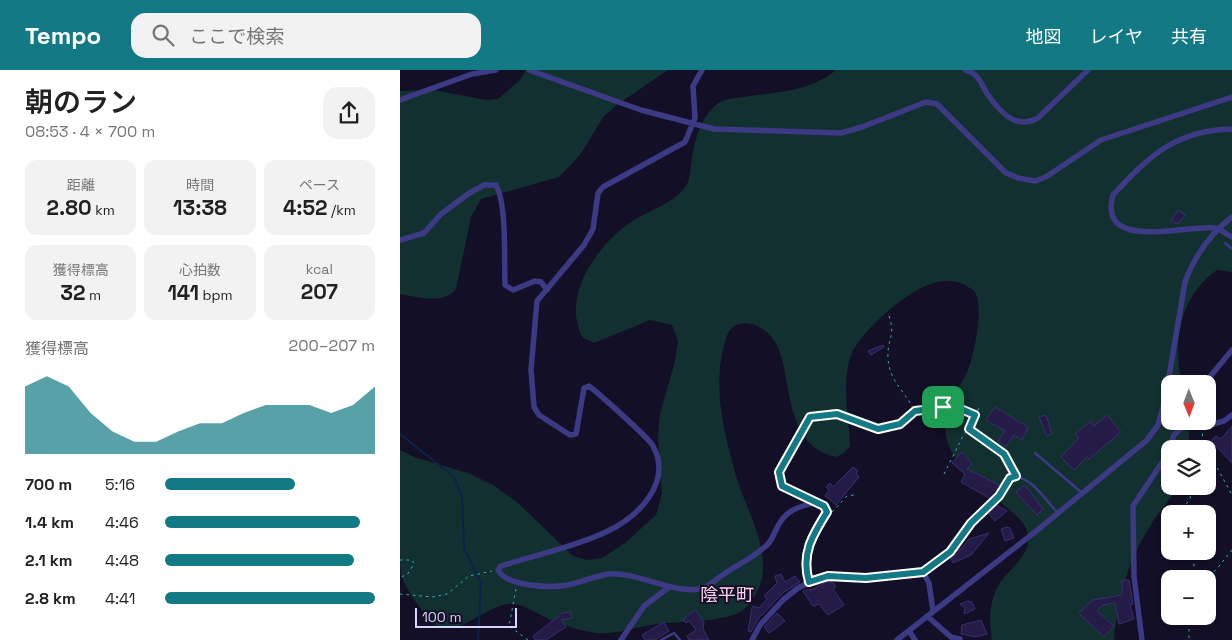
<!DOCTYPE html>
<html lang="ja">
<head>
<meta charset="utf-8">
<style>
  :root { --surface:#fff; --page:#f2f2f2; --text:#222; --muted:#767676; --accent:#137a85 }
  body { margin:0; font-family:"Space Grotesk","Noto Sans JP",sans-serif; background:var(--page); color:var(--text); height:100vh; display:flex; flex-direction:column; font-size:19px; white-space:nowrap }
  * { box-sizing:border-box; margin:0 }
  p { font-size:16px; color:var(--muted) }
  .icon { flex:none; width:28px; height:28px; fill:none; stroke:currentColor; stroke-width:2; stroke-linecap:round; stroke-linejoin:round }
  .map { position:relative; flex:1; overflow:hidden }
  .side { display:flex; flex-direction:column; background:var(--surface); width:400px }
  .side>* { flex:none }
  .needle { width:32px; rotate:179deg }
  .buttons { position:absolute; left:761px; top:305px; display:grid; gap:10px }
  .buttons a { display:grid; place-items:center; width:55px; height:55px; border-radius:10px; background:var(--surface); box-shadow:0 1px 4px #0004; font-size:25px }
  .scale { position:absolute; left:15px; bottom:12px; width:102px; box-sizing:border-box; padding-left:5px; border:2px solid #d9d4ff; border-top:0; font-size:14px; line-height:18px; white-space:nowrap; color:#d9d4ff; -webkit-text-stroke:4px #130f26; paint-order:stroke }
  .pin { position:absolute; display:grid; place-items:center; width:42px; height:42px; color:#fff; margin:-21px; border-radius:10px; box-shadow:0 2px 8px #0006 }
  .round { display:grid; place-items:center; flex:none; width:52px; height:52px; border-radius:15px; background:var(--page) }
  .headline { display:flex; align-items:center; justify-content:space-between; height:85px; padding:0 25px }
  h1 { font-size:28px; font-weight:600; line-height:38px }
  .stats { display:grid; grid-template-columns:repeat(3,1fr); gap:8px; height:85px; padding:5px 25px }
  .stats div { display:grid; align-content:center; border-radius:12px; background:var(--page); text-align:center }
  .stats b { font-size:21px; font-weight:600 }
  .stats small { font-size:14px; font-weight:400 }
  .stats p { font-size:14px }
  .chart { height:140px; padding:10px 25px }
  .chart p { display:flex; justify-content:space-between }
  .chart svg { width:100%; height:90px; margin-top:5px; fill:var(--accent); opacity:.7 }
  ul { padding:0 25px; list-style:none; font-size:16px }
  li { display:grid; grid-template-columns:80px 60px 1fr; align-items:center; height:38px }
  li i { height:12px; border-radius:6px; background:var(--accent) }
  header { display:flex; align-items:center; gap:30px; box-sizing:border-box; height:70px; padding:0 25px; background:var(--accent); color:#fff }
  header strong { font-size:24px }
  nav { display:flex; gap:28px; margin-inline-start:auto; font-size:18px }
  .search { width:350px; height:45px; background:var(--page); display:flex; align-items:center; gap:12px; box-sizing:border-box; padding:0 18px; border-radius:15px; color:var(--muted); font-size:19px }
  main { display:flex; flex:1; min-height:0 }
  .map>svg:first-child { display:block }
  .green { fill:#12302f }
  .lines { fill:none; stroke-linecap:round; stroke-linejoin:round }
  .stream { stroke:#0c2248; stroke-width:2 }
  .building { fill:#241b47; stroke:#3b2d73 }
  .path { stroke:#2fb8b0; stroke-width:1; stroke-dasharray:2.5 4; stroke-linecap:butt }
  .service { stroke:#3d3a85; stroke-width:2.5 }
  .minor { stroke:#3d3a85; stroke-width:5.5 }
  .route-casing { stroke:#fff; stroke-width:10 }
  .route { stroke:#137a85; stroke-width:6 }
  .labels { text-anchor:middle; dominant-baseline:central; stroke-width:4; stroke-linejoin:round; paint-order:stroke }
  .quarter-label { font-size:18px; fill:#ffd6f0; stroke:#130f26 }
</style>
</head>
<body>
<header>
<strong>Tempo</strong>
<div class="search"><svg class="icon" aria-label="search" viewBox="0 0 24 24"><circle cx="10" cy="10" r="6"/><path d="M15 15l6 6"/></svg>ここで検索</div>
<nav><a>地図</a><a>レイヤ</a><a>共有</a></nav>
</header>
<main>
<section class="side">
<div class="headline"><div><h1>朝のラン</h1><p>08:53 · 4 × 700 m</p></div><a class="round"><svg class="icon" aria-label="share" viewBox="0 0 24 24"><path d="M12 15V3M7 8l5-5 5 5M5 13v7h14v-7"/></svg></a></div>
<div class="stats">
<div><p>距離</p><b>2.80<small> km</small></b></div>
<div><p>時間</p><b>13:38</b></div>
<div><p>ペース</p><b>4:52<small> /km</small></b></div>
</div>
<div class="stats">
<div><p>獲得標高</p><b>32<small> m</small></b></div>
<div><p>心拍数</p><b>141<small> bpm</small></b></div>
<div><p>kcal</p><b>207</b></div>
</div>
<div class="chart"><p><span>獲得標高</span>200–207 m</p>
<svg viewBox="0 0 160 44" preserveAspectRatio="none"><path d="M0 44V11L10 6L20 11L30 24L40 33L50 38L60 38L70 33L80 29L90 29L100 24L110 20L120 20L130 20L140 24L150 20L160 11V44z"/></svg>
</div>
<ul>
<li><b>700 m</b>5:16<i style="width:62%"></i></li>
<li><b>1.4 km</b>4:46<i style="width:93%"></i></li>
<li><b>2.1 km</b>4:48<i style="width:90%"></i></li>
<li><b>2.8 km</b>4:41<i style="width:100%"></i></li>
</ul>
</section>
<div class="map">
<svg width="832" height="570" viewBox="0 0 832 570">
  <rect width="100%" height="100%" fill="#130f26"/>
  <path class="green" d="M126 0H268L218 34 204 46 180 85 159 107 81 129 71 147 56 219C43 235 19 227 0 224V21L33 20 86 30 98 29 120 10Z
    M436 0H832V202L817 200C780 226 772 272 782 314H770V351H788L790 379H770V416H781C747 452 725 494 718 543 716 552 714 561 714 570H592C589 554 589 533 597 518 606 499 635 485 627 461 624 451 613 443 605 436 577 413 536 384 547 343 550 329 561 315 567 302 574 287 585 235 574 221 572 219 568 217 565 215 553 209 540 210 528 215 505 223 460 262 451 285 441 314 449 347 450 376L444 383 436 387C423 384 412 378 404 366 387 341 389 307 379 280 373 263 354 248 336 255 328 259 326 268 324 276 312 319 325 367 337 409 346 439 372 482 360 515 357 524 348 538 340 542 318 553 280 551 256 554 236 557 216 565 196 563 183 561 166 556 153 551 137 545 124 532 107 534 85 537 55 570 34 554 24 545 5 518 1 505 0 495 0 481 0 470 0 440 0 410 0 380L14 387 68 403 93 415 118 433 173 486 187 490 202 488 225 473 256 445 262 424 258 366 260 344 275 291 278 271 272 255 250 250 194 273 183 268C160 227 197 175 231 152 248 140 277 133 287 114 290 109 290 101 291 95 294 74 299 48 317 34 323 29 335 28 343 27 376 22 410 22 436 0Z"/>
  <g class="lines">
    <path class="stream" d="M0 364 54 407 62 426 64 479 81 512 78 570"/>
  </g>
  <path class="building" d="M778 140 785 145 778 154 771 151Z
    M483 275 484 277 471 285 468 281Z
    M595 337 628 357 622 370 614 365 606 376 598 371 605 361 586 350Z
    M646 345 652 364 647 366 639 347Z
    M707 345 721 362 689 389 687 387 674 400 661 387 679 368 675 364 691 351 694 356Z
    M832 356V393L811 371 816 366 821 369Z
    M562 382 572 394 567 399 601 416 591 429 561 412 565 404 552 393Z
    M453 397 458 401 456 403 459 407 436 435 425 426 429 420 426 417 430 413 433 417Z
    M625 415 643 439 637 445 616 422Z
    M596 435 607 441 595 451 588 443Z
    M607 457 610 458 614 468 605 471 601 459Z
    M589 463 571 485 553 493 550 487 554 483 562 478 569 469Z
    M381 504 385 512 395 506 400 512 384 522 358 549 351 562 348 561 352 538 353 536 359 538 367 529 364 526 377 513 375 506Z
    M722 510H729L733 534 730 535 734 549 719 554 715 533 703 535 697 541 714 556 704 567 679 543 693 530 722 525Z
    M425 512H433L436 517 433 519 444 535 428 545 419 534 414 536 412 535 403 521 414 519Z
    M568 531 572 532 575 539 564 544 565 538 560 534Z
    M295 540 304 552 303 559 309 570H289L287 566 296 560 289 551 286 553 283 549Z
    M171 542 172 548 162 550 166 557 146 570H135L133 566 163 543Z
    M377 543 385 551 369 563 364 557Z
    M581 550 587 564 575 567 561 564 562 555Z
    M264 552 269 561 255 570H245L242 565Z"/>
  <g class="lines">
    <path class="path" d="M489 246C496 267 487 268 488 288 489 311 505 321 514 340
      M429 345 437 344 478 359 500 354 515 341 543 337 554 336 575 345
      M570 358 576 341 580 338
      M802 372 806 379
      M801 379 803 360
      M808 381 832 425
      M544 404 564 364 569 359 604 384 615 403
      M432 442 447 426 454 425
      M770 444C774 437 787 437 790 429 791 425 790 420 790 416
      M770 448V451
      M0 490H12L14 494 7 505 0 507
      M791 509 795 490 794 481
      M803 509 816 500 832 480
      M116 519 109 556 128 570
      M0 524 33 527 47 524 69 506 92 501
      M789 546V569"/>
    <path class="service" d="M825 173 832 179
      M635 383 681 422
      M415 432 382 416 379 402 410 347 425 345
      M523 502 550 482 571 453 599 426 610 408C629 402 645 430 657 442
      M261 570 274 563 280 570"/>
    <path class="minor" d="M129 0 241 40 314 59 441 63 462 57 526 32 537 34 606 103 618 108 635 111 646 107 701 70 832 27
      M302 0 293 16 295 48 285 72 203 117 198 123 193 159 184 175 137 231 131 300 134 337 139 345 170 365 176 364 184 318 189 316C198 323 249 368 253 376 273 413 238 447 206 462 174 477 136 485 101 496L98 500C107 517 151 518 168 515 182 512 195 506 209 504 238 501 279 528 306 517 311 515 316 509 321 506 336 495 354 488 368 474 372 470 374 463 377 458 385 440 398 437 416 432L424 436 427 441C412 465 401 484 409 512
      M565 0C568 1 573 3 575 5 581 10 584 19 588 25 601 43 616 60 638 48L688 0
      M0 30 72 4 96 0
      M832 59C776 60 749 86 713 125 697 183 788 154 815 158 821 159 827 165 832 167
      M0 170 24 163 41 144 68 124 84 115H96C107 135 104 190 105 215L113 220 135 211 141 212 147 220
      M804 314 832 280
      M527 546 551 567 560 569
      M509 561 515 570
      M221 570 244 536 268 518
      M352 570 360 555 383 530 398 518 420 507 466 508 523 502 529 513 533 541
      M497 570 635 462 747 370 758 355 765 330 785 212C795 185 810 164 832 147
      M742 570 734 506 733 436 767 385 774 365 780 359 800 352 809 355 824 351 832 345"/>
  </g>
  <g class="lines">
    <g class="route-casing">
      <path id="route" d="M554 336 575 345 569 359 604 384 616 406 610 408 599 426 571 453 550 482 523 502 466 508 428 506 409 512C401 484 412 466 427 442L424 436 382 416 379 402 410 347 437 344 478 359 500 354 515 341Z"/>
    </g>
    <use href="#route" class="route"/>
  </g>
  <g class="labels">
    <g class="quarter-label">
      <text x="327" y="524">陰平町</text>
    </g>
  </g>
</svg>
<div class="buttons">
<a><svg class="needle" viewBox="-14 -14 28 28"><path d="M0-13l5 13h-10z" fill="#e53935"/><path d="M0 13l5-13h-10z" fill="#767676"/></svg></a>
<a><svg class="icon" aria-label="layers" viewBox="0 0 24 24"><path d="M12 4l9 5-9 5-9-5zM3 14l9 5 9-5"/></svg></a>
<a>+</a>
<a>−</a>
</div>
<div class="scale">100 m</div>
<div class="pin" style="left:543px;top:337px;background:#1e9e55"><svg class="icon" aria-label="arrive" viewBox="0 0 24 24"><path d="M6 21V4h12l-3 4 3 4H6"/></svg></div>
</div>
</main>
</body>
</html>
